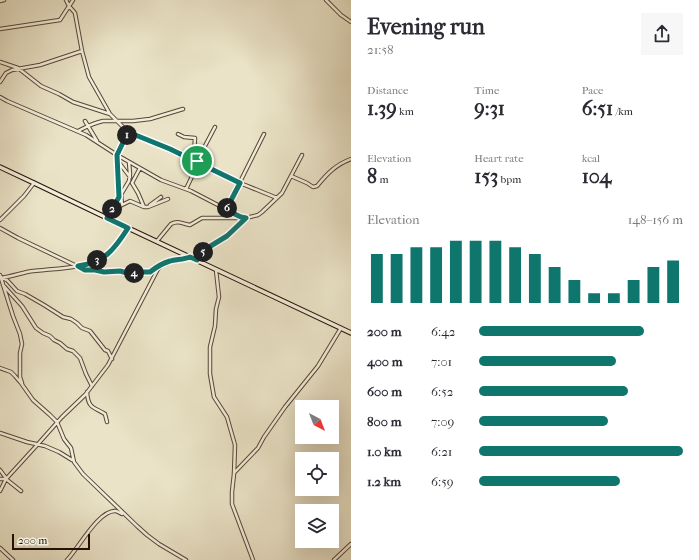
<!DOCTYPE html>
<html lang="en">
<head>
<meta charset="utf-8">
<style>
  :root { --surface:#fff; --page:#f7f7f7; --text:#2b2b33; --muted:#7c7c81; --accent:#0f766e }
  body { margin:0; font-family:"IM FELL French Canon",serif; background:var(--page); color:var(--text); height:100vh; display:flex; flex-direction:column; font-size:15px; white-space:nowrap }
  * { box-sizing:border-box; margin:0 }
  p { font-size:13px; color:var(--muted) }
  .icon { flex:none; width:22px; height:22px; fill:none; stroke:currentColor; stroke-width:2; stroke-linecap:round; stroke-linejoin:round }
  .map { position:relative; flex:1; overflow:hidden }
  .panel { display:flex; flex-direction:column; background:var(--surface); width:348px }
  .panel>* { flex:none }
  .needle { width:26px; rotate:138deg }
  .buttons { position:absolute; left:295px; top:400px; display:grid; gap:8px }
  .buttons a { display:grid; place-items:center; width:44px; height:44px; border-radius:0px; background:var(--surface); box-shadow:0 4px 16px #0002; font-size:20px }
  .scale { position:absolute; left:12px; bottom:10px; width:78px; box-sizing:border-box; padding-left:4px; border:2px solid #271104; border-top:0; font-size:11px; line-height:14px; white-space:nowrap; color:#271104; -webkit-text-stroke:3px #f1eddb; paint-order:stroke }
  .pin { position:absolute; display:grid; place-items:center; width:34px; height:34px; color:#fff; margin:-17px; border:2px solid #fff; border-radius:50%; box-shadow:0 1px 4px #0007 }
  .km { position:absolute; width:20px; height:20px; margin:-10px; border-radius:50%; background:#222; color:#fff; font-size:11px; line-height:20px; text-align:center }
  .round { display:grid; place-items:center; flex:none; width:42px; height:42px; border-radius:0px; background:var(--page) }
  .headline { display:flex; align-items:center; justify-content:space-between; height:68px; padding:0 16px }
  h1 { font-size:22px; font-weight:800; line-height:30px }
  .figures { display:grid; grid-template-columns:repeat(3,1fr); gap:6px; height:68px; padding:4px 16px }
  .figures div { display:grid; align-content:center }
  .figures b { font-size:20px; font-weight:800 }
  .figures small { font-size:11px; font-weight:400 }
  .figures p { font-size:11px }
  .chart { height:112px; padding:8px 16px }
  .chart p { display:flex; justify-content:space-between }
  .chart svg { width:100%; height:72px; margin-top:4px; stroke:var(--accent); stroke-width:6 }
  ul { padding:0 16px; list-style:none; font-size:13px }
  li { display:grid; grid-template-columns:64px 48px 1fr; align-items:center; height:30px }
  li i { height:10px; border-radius:5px; background:var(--accent) }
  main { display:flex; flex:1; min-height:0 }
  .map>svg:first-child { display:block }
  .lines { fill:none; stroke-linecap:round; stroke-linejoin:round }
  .street-casing { stroke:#584635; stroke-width:4.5 }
  .secondary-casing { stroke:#271104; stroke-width:5.5 }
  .street { stroke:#f1eddb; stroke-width:2.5 }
  .secondary { stroke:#f1eddb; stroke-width:3.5 }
  .route-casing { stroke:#fff; stroke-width:8 }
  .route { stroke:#0f766e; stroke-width:5 }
</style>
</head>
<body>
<main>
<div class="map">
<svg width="351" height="560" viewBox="0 0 351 560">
  <rect width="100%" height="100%" fill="#eae3c7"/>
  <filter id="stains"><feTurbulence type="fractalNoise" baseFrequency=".005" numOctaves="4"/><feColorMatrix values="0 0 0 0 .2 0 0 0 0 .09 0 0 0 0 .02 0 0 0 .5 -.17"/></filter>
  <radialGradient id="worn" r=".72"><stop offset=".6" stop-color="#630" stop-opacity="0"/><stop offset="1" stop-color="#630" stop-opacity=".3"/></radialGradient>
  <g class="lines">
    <g class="street-casing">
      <path id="street" d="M66 0 69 6 75 13 82 51 89 77 110 114 128 132 117 155 119 197
        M326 0 341 15 351 22
        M0 1 4 0
        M0 29 60 20 73 0
        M0 62 18 68 41 86 59 94 73 102 110 114
        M0 82 6 73 12 70 40 65 82 51
        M0 97 7 101 86 135 117 155 161 180 191 191 241 217
        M85 121 97 141
        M78 131C86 127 93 123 103 121H133L150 119 183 109
        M128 132 171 149 240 183 277 198
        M178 134 184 137 195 138 194 153 197 161
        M117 160 130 177
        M197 161 215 127
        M291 176 307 183 313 187 317 186C327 174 335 165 351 159
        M186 189 199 162
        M122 205 130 201 144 207 138 193 132 183 140 168
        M150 205 161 197
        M144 207H148L168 199
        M113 210 122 205 121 194
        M226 210 264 134
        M107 218 129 181 130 174 129 162
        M0 220 24 196 34 183
        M0 228 18 238 85 270 95 269 103 272 120 271 131 274 139 272H150L156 266 162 265
        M157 241 171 224C178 220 183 224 190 225L202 218H246L258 215 262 212 282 193 302 155
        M197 260 209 247 227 236 246 218
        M216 270 219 297 216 309 215 326 210 347V374L214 397 227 417 235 445 234 474 232 492V504L253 560
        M0 275 13 316 20 334 22 344 20 353V377L22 383
        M0 278C9 277 18 274 27 272 52 268 86 270 107 255 116 248 122 237 128 228
        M2 278 7 280 17 291 25 294 44 305 63 317 71 319 77 323 82 328 90 331 105 350 108 351 112 359
        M3 285 22 306 36 328 43 333 50 336 54 340 60 343 67 349 73 351 80 358 86 374 92 386
        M0 368 11 372 15 376 21 383 33 400 50 415 57 422 64 439 71 448 74 462 83 474 137 526 147 535 159 544 186 560
        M87 392C88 409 94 407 105 414L107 422
        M0 433 27 442 45 446 59 452 72 460
        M0 470 6 478
        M234 473 258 448 264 437 285 407 318 366 341 328
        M0 479H6L21 491
        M0 491 6 479 38 444 62 417 85 395 108 365 158 269C168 258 177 262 190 257
        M0 548 13 560
        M67 560C78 549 99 509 116 511 119 512 120 513 122 514
        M334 560 351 544"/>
    </g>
    <g class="secondary-casing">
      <path id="secondary" d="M0 167 34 183 128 228 351 333"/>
    </g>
    <use href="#street" class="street"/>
    <use href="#secondary" class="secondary"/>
  </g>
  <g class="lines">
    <g class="route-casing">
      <path id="route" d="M128 132 170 149 240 183 226 210 241 217 246 218 227 236 209 247 197 260 190 257C183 260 176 259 170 261 163 263 155 268 150 272H139L131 274 120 271 104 272 95 270H85L78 266C105 262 114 250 128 228L107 218 119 197 117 155Z"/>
    </g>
    <use href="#route" class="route"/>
  </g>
  <rect width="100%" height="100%" filter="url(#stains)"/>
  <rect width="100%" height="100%" fill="url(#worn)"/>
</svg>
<div class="buttons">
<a><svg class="needle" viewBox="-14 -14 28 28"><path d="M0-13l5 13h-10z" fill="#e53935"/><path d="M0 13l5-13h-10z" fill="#7c7c81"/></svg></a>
<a><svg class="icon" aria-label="locate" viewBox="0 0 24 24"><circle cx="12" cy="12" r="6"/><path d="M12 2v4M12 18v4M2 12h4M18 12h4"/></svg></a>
<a><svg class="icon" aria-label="layers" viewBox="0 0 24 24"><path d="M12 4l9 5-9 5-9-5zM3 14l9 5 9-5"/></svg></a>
</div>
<div class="scale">200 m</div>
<div class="pin" style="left:197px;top:161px;background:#1e9e55"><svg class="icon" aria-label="arrive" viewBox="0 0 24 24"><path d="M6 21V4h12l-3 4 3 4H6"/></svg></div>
<b class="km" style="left:127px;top:135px">1</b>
<b class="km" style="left:112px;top:209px">2</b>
<b class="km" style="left:97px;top:260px">3</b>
<b class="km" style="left:134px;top:273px">4</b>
<b class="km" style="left:203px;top:252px">5</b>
<b class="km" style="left:227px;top:208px">6</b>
</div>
<section class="panel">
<div class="headline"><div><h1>Evening run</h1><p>21:58</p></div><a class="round"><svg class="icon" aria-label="share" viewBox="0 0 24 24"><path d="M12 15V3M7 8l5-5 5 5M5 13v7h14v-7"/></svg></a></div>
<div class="figures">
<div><p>Distance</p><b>1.39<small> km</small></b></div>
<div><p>Time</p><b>9:31</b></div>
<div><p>Pace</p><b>6:51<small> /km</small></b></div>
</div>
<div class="figures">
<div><p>Elevation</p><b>8<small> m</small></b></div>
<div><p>Heart rate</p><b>153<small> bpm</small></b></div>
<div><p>kcal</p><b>104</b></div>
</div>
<div class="chart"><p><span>Elevation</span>148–156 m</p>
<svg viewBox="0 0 160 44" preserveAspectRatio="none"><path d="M5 44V14M15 44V14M25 44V10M35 44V10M45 44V6M55 44V6M65 44V6M75 44V10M85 44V14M95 44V22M105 44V30M115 44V38M125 44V38M135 44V30M145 44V22M155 44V18"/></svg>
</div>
<ul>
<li><b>200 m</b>6:42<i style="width:81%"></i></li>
<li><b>400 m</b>7:01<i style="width:67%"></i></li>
<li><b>600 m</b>6:52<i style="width:73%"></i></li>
<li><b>800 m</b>7:09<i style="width:63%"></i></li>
<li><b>1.0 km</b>6:21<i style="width:100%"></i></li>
<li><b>1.2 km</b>6:59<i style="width:69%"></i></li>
</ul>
</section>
</main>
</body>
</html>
